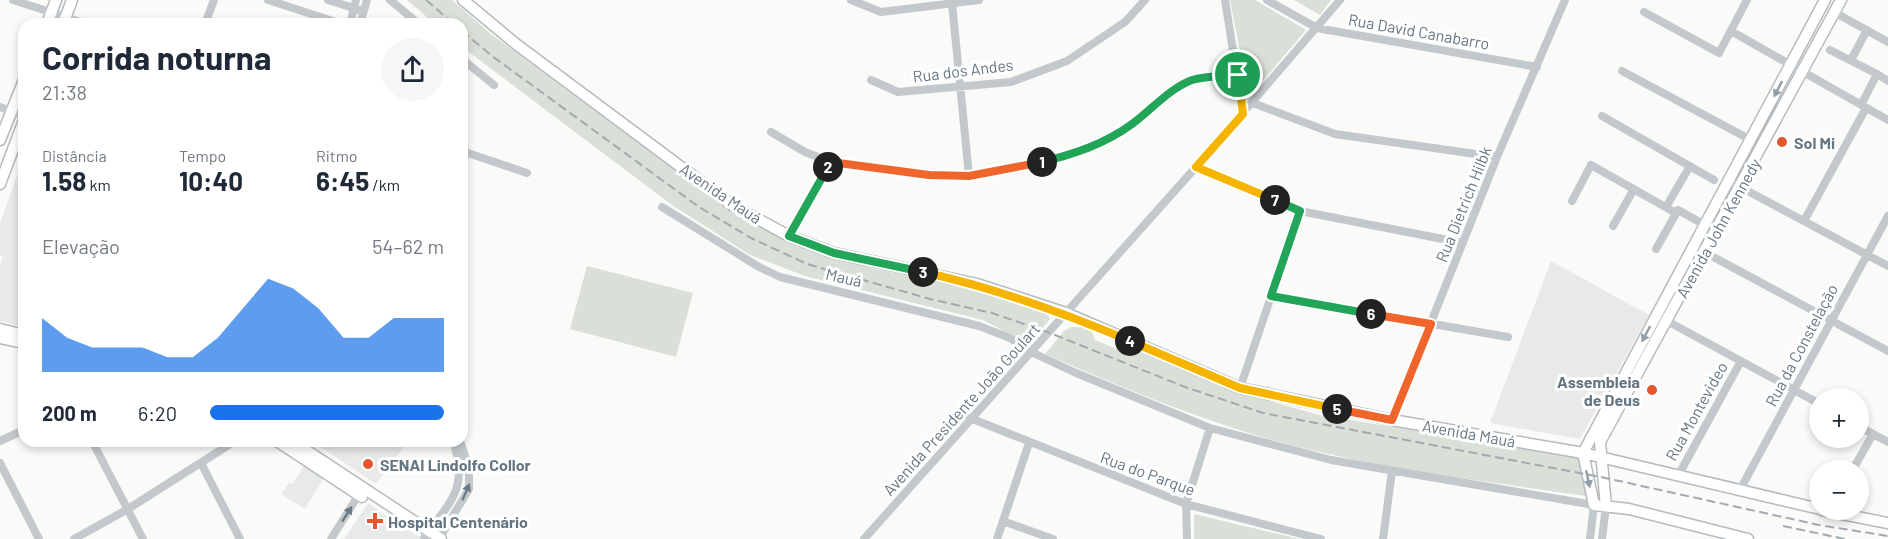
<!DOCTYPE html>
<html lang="pt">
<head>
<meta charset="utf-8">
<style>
  :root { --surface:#fff; --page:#f6f6f7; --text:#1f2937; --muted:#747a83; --accent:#1a73e8 }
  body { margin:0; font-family:Barlow,sans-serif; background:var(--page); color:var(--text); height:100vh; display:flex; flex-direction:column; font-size:22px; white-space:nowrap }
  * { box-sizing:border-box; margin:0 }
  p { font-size:20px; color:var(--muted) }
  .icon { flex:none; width:33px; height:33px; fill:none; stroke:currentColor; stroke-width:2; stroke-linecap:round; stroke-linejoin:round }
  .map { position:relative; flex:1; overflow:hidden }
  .panel { position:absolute; left:18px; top:18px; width:450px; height:429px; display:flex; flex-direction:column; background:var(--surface); border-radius:18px; box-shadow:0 3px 9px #0003 }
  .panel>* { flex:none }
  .tools { position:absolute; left:1809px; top:388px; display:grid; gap:12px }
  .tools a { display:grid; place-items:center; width:60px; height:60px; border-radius:50%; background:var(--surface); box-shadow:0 3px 9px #0003; font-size:30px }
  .pin { position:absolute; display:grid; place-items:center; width:51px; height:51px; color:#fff; margin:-26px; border:3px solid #fff; border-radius:50%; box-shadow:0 2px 6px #0007 }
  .km { position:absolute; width:30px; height:30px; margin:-15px; border-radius:50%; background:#222; color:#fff; font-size:16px; line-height:30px; text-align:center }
  .round { display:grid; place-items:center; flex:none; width:63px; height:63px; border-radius:32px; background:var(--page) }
  .head { display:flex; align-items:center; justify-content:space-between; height:102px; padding:0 24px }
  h1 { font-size:33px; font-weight:700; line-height:45px }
  .metrics { display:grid; grid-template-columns:repeat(3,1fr); gap:9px; height:102px; padding:6px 24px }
  .metrics div { display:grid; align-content:center }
  .metrics b { font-size:26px; font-weight:700 }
  .metrics small { font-size:16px; font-weight:400 }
  .metrics p { font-size:16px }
  .chart { height:168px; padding:12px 24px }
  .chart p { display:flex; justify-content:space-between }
  .chart svg { width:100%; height:108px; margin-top:6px; fill:var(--accent); opacity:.7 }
  ul { padding:0 24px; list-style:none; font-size:20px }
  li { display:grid; grid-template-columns:96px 72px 1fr; align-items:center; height:45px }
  li i { height:15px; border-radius:8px; background:var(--accent) }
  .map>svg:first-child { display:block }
  .built { fill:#e8e9e9 }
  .green { fill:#dadfd7 }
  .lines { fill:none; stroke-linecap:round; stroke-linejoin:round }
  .major-casing { stroke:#b5babe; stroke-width:13 }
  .minor { stroke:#c3c8cc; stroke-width:8 }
  .major { stroke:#fff; stroke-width:10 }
  .rail { stroke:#a2aab0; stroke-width:2; stroke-dasharray:9 4.5; stroke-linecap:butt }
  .oneway { fill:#939fa8 }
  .oneway2 { fill:#6a7a87 }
  .split-1-casing { stroke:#fff; stroke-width:12 }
  .split-2-casing { stroke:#fff; stroke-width:12 }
  .split-3-casing { stroke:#fff; stroke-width:12 }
  .split-4-casing { stroke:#fff; stroke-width:12 }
  .split-5-casing { stroke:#fff; stroke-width:12 }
  .split-6-casing { stroke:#fff; stroke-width:12 }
  .split-7-casing { stroke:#fff; stroke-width:12 }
  .split-8-casing { stroke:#fff; stroke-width:12 }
  .split-1 { stroke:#22a559; stroke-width:8 }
  .split-2 { stroke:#f0652b; stroke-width:8 }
  .split-3 { stroke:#22a559; stroke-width:8 }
  .split-4 { stroke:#f5b400; stroke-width:8 }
  .split-5 { stroke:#f5b400; stroke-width:8 }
  .split-6 { stroke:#f0652b; stroke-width:8 }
  .split-7 { stroke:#22a559; stroke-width:8 }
  .split-8 { stroke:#f5b400; stroke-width:8 }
  .poi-dot { fill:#e4572e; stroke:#fff; stroke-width:2 }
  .labels { text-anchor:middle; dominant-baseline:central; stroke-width:6; stroke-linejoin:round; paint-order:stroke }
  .street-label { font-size:16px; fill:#657683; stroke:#fff }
  .poi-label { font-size:16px; font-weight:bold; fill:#657683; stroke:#fff; text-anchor:start }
</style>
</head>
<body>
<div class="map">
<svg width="1888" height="539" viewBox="0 0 1888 539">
  <rect width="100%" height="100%" fill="#fafaf8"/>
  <path class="built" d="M24 157V327L0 321V266L3 257 0 255V223Z
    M1551 261 1649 315 1580 439 1490 423Z
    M318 441H408L376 484 316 444Z
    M305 464 325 476 305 509 281 494 289 483 293 484Z
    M368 503 387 517 423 539H344Z"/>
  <path class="green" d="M407 0H452L491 34 738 217H744L821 253 870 268 975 290 1047 314 1050 319 1029 344 983 320 805 276 750 255 672 205 462 47V24H435Z
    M1230 0H1255L1306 30 1249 97Z
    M1294 0H1331L1320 15Z
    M587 266 693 293 676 357 570 329Z
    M1071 327H1081L1092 332 1095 340 1121 351 1129 346 1218 386 1319 415 1577 457 1581 460 1588 494 1586 496C1478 480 1367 468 1262 437 1188 415 1116 385 1045 354L1064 331Z
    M1194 514 1300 539H1194Z"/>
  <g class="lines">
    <g class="major-casing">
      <path id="major" d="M463 0 516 44 732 205 789 236 834 253 977 284 1066 313 1240 388 1392 420 1583 453 1820 509
        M47 24 56 0
        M63 24 72 0
        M0 140 24 80
        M0 184 24 120
        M0 329 24 335
        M0 338 24 343
        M277 441 362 497
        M292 441 441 539
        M1606 506 1600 442 1841 0
        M1822 510 1888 523
        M1748 539 1629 509 1594 505 1583 453 1825 0"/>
    </g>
    <path class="minor" d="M13 0 87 24
      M268 0 342 24
      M328 0 363 11
      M390 0 419 24
      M851 0 881 12 979 0
      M1225 0 1243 114
      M1267 0 1317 28 1537 67
      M952 3 969 176
      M1644 12 1719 53 1747 0
      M1834 12 1888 42
      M205 24 214 0
      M350 24 356 0
      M360 24 367 0
      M1731 31 1888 120
      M1830 50 1877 74
      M462 59 494 85
      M1851 60 1867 30
      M1622 71 1751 140
      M871 80 898 92 1011 82 1067 61 1125 22 1145 0
      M1253 103 1335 134 1497 157
      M1861 105 1877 74 1888 81
      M0 107 24 116
      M1602 116 1714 180
      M771 132 805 152 831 162 929 175 969 176 1015 169 1072 154 1104 141 1130 126 1182 85 1193 80 1238 75
      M462 151 527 173
      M1196 167 1300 211 1463 243
      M1729 181 1888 266
      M1572 201 1591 165 1676 213
      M662 207 759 267 780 277 979 326 1010 338 1029 351 1076 373 1210 428 1331 460 1594 505 1590 539
      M1666 207 1690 166
      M1804 221 1866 108
      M1613 226 1634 189
      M789 236 831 162
      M1693 246 1888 351
      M1656 249 1678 210 1705 225
      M1271 296 1508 337
      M1656 315 1820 404
      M1240 388 1300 211
      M970 418 1186 504 1321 539
      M1392 420 1497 157 1565 0
      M1858 426 1888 442
      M0 441 24 430
      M92 441 143 539
      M0 463 39 539
      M201 463 240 539
      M1852 471 1873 434
      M1678 476 1741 361
      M1741 488 1888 216
      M1003 521 1053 539
      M424 538C451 500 469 489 453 441
      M74 539 128 509 235 441
      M331 539 361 491
      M439 539 469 489V467L460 441
      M864 539 1196 167 1340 0
      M997 539 1029 443
      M1187 539 1186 504 1210 428
      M1383 539 1392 471
      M1602 539 1606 506"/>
    <use href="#major" class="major"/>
    <path class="rail" d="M426 0 454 24
      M462 31 492 56 699 207 751 238 807 264 930 299 992 313 1050 333 1185 387 1263 413 1601 477 1819 525 1888 536
      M1783 526 1845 539"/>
  </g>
  <defs><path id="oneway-solid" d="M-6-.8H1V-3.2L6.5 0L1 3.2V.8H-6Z" transform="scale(1.5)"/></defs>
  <g class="oneway">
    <use href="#oneway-solid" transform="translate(1778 89) rotate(117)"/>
    <use href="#oneway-solid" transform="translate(1646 334) rotate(118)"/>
    <use href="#oneway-solid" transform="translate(1588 479) rotate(78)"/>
  </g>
  <g class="oneway2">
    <use href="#oneway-solid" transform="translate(466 492) rotate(-66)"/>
    <use href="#oneway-solid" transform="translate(347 514) rotate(-57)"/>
  </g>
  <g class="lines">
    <g class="split-1-casing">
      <path id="split-1" d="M1042 162C1074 154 1105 144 1132 124 1150 111 1170 88 1192 80 1206 76 1223 76 1238 75"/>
    </g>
    <g class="split-2-casing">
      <path id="split-2" d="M828 167 831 162 929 175 969 176 1042 162"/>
    </g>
    <g class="split-3-casing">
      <path id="split-3" d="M828 167 789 236 834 253 923 272"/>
    </g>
    <g class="split-4-casing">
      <path id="split-4" d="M923 272C995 288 1062 312 1130 341"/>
    </g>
    <g class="split-5-casing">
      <path id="split-5" d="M1130 341 1240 388 1337 409"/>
    </g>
    <g class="split-6-casing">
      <path id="split-6" d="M1337 409 1392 420 1431 324 1371 314"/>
    </g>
    <g class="split-7-casing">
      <path id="split-7" d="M1275 200 1300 211 1271 296 1371 314"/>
    </g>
    <g class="split-8-casing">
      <path id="split-8" d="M1238 75 1243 114 1196 167 1275 200"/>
    </g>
    <use href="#split-1" class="split-1"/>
    <use href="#split-2" class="split-2"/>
    <use href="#split-3" class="split-3"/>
    <use href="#split-4" class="split-4"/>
    <use href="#split-5" class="split-5"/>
    <use href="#split-6" class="split-6"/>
    <use href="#split-7" class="split-7"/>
    <use href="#split-8" class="split-8"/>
  </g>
  <g class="poi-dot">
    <circle cx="1782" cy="142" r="6"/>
    <circle cx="1652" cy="390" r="6"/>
    <circle cx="368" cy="464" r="6"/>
    <path d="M372 512h6v6h6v6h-6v6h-6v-6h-6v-6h6z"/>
  </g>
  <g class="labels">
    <g class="street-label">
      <text transform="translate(1419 31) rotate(10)">Rua David Canabarro</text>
      <text transform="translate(963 70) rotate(-7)">Rua dos Andes</text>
      <text transform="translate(721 193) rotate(34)">Avenida Mauá</text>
      <text transform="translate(1463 204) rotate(-68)">Rua Dietrich Hilbk</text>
      <text transform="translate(1718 228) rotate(-61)">Avenida John Kennedy</text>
      <text transform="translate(844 277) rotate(13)">Mauá</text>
      <text transform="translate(1801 345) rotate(-62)">Rua da Constelação</text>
      <text transform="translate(961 409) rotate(-48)">Avenida Presidente João Goulart</text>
      <text transform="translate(1696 411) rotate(-61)">Rua Montevideo</text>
      <text transform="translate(1469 433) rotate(10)">Avenida Mauá</text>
      <text transform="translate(1148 473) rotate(20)">Rua do Parque</text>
    </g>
    <g class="poi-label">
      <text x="1794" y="142">Sol Mi</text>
      <text x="1640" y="381" text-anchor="end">Assembleia<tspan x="1640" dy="18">de Deus</tspan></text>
      <text x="380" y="464">SENAI Lindolfo Collor</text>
      <text x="388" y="521">Hospital Centenário</text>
    </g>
  </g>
</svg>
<div class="tools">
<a>+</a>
<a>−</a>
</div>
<div class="pin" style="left:1238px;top:75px;background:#1e9e55"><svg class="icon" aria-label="arrive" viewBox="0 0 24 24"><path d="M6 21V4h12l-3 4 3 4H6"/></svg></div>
<b class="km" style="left:1042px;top:162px">1</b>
<b class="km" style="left:828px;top:167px">2</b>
<b class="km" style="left:923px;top:272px">3</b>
<b class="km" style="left:1130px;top:341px">4</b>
<b class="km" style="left:1337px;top:409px">5</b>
<b class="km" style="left:1371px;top:314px">6</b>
<b class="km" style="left:1275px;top:200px">7</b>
<section class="panel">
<div class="head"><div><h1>Corrida noturna</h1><p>21:38</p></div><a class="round"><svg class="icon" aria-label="share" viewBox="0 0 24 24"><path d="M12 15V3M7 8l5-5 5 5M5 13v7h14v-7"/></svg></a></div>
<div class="metrics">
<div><p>Distância</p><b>1.58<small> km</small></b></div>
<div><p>Tempo</p><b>10:40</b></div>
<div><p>Ritmo</p><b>6:45<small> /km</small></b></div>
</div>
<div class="chart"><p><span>Elevação</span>54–62 m</p>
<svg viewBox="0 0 160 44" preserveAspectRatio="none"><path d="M0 44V22L10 30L20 34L30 34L40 34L50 38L60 38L70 30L80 18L90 6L100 10L110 18L120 30L130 30L140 22L150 22L160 22V44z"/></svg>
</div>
<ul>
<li><b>200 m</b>6:20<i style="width:100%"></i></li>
</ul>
</section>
</div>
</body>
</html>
